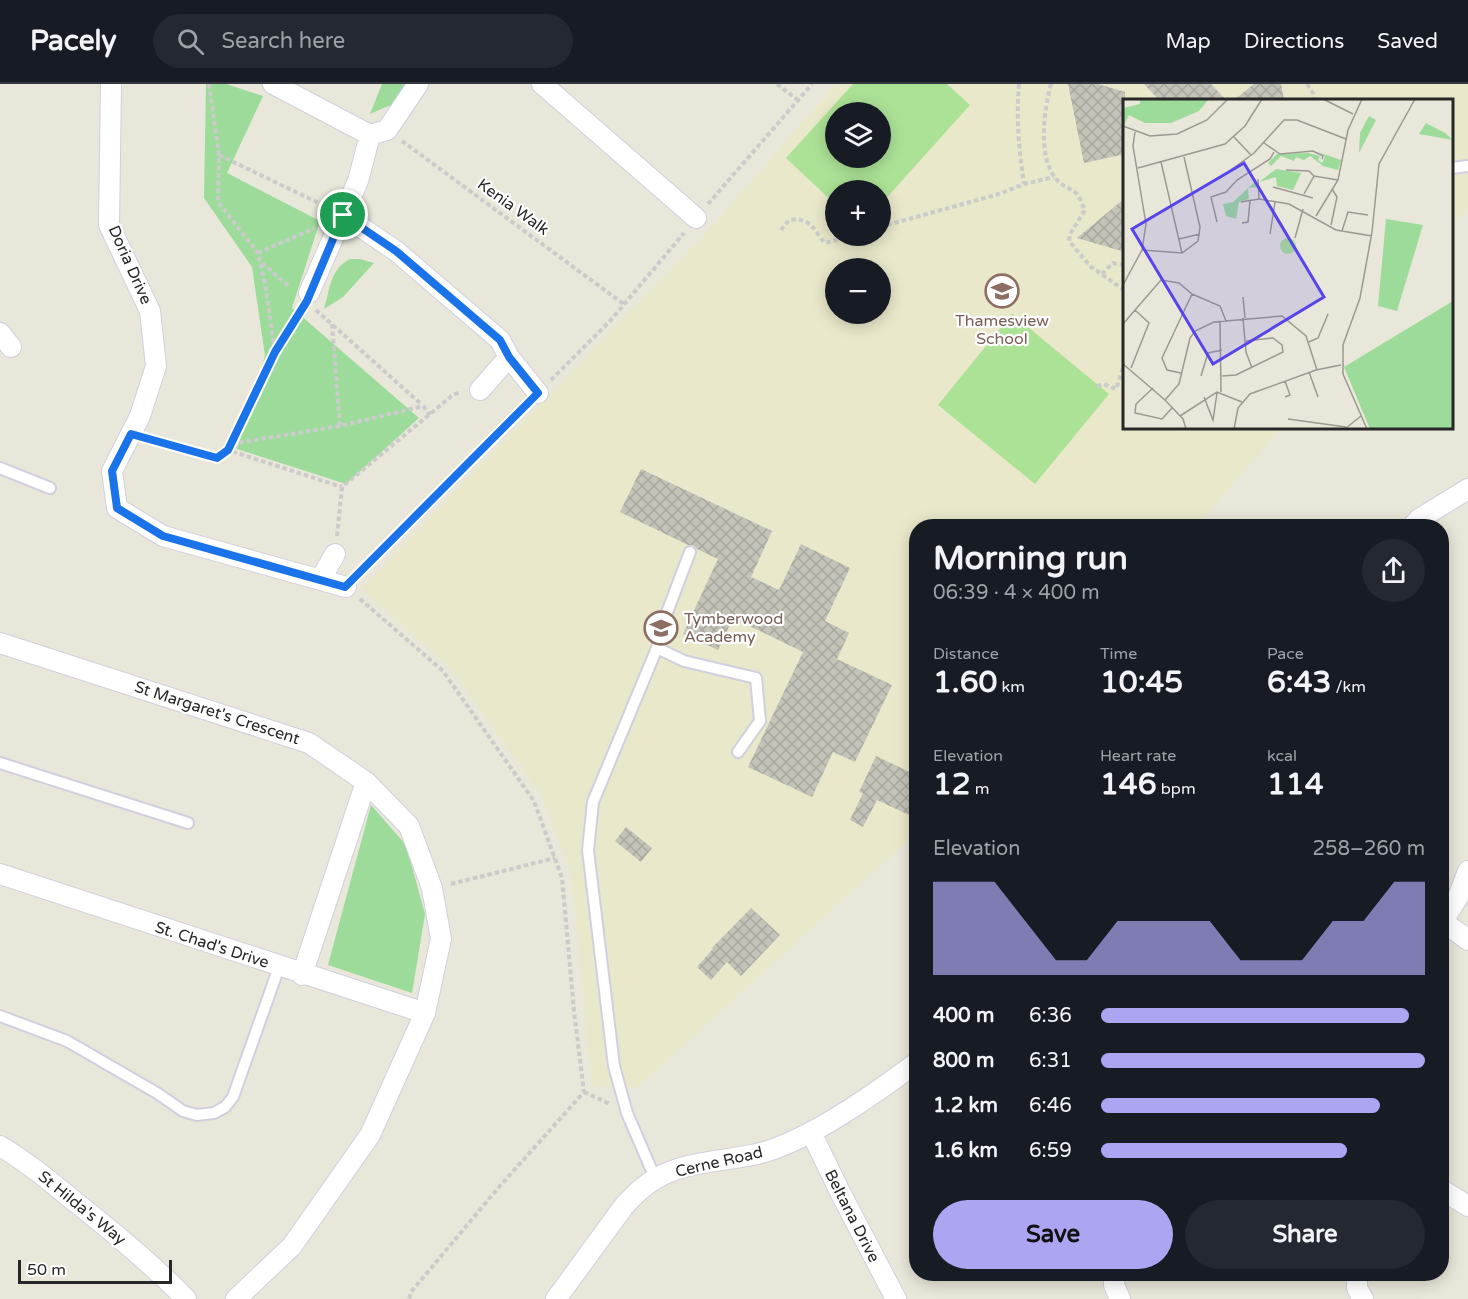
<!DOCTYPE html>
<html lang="en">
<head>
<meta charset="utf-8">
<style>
  :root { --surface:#171b24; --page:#242831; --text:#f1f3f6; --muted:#9ea1a6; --line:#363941; --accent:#aca5f1 }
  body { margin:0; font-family:"Varela Round",sans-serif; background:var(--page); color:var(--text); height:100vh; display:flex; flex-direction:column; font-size:22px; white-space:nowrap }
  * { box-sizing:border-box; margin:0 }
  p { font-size:20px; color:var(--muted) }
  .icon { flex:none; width:33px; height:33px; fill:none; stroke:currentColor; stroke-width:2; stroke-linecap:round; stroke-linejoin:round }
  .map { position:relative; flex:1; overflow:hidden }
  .details { position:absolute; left:909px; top:435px; width:540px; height:762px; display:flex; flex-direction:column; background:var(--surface); border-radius:24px; box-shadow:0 3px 15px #0003 }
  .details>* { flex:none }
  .buttons { position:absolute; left:825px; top:18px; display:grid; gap:12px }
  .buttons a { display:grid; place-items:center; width:66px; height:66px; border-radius:50%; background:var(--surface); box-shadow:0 3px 15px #0003; font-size:30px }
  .scale { position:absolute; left:18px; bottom:15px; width:154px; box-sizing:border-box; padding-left:6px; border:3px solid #272727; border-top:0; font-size:16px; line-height:21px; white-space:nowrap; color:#272727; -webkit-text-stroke:4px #fff; paint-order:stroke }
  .pin { position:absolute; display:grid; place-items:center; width:51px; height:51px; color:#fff; margin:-26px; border:3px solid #fff; border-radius:50%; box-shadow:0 2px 6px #0007 }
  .round { display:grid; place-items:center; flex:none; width:63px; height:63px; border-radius:32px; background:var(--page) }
  .overview { display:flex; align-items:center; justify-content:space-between; height:102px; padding:0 24px }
  h1 { font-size:33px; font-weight:800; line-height:45px }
  .stats { display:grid; grid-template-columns:repeat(3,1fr); gap:9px; height:102px; padding:6px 24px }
  .stats div { display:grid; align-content:center }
  .stats b { font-size:30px; font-weight:800 }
  .stats small { font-size:16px; font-weight:400 }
  .stats p { font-size:16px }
  .chart { height:168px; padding:12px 24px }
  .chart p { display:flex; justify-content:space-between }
  .chart svg { width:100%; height:108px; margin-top:6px; fill:var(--accent); opacity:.7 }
  .button { display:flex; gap:12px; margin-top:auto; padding:12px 24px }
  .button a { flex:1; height:69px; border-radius:36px; background:var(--accent); color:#111; font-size:24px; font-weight:800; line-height:69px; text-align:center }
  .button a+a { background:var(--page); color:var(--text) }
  ul { padding:0 24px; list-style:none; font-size:20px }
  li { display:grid; grid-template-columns:96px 72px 1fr; align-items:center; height:45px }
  li i { height:15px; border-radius:8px; background:var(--accent) }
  header { display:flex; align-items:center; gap:36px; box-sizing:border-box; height:84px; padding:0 30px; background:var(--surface); border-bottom:2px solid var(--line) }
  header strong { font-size:28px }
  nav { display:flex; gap:33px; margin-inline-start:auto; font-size:21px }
  .search { width:420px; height:54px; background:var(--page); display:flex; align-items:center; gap:15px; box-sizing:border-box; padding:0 21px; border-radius:33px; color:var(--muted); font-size:22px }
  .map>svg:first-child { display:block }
  .education { fill:#e9e8ca; fill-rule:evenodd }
  .grass { fill:#9ddb9a }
  .pitch { fill:#ace296; fill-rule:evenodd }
  .building { fill:url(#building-cross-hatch) }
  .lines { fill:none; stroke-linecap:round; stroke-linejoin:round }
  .service-casing { stroke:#d1cfdf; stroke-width:14 }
  .minor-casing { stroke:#d1cfdf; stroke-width:22 }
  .path { stroke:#cbcbcb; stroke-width:4; stroke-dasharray:4.5 3; stroke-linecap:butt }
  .service { stroke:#fff; stroke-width:10 }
  .minor { stroke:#fff; stroke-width:20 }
  .route-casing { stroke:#fff; stroke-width:12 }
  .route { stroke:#1a73e8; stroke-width:8 }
  .labels { text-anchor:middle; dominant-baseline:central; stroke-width:4.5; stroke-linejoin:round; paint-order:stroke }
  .street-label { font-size:16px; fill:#272727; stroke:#fff }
  .education-label { font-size:16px; fill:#785e54; stroke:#fff }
  .inset-road { fill:none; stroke:#9b9a92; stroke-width:1.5 }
  .view { fill:#5745ea; fill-opacity:0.15; stroke:#5745ea; stroke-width:3 }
  .inset-edge { fill:none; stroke:#272727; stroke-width:3 }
</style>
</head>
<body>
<header>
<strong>Pacely</strong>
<div class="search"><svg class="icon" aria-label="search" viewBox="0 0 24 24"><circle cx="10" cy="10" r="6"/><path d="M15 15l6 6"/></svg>Search here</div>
<nav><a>Map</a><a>Directions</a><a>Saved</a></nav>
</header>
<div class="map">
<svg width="1468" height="1215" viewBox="0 0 1468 1215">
  <defs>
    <pattern id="building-cross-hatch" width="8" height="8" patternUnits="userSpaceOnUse" patternTransform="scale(1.5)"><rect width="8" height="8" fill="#c4c3b9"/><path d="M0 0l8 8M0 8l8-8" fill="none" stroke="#a8a89f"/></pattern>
  </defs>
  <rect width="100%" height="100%" fill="#e9e7d9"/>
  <path class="education" d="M836 0H1468V124L1452 144V16H1124V344H1281L1197 442H916V747L902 762 637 1004 592 1002 571 789 542 712 450 583 361 505 706 149ZM836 28H880V74H836ZM836 106H880V152H836ZM836 184H880V230H836Z"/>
  <path class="grass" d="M206 0H226L263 12 227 89 320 137 292 224 419 334 346 400 237 365 265 272 252 183 204 114Z
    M382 0H407L393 20 370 30Z
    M350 175H360L374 179 343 213 324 225C330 205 330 185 350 175Z
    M371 721 406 761 425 830 412 909 328 881Z"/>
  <path class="pitch" d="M853 0H947L970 21 881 120 880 106H836L835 120 786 74ZM836 28H880V74H836Z
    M1012 230 1109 310 1035 400 938 321Z"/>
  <path class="building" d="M1068 0H1098L1125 8V70L1084 79Z
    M1144 0H1211L1226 16H1159Z
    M1254 0H1281L1284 16H1234Z
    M1125 114V168L1077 154Z
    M641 385 772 447 751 493 779 506 801 460 850 484 825 537 849 549 837 575 892 601 855 678 833 668 812 713 748 683 803 568 733 534 718 566 683 550 718 475 697 465 693 461H688L620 428Z
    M876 672 916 691V715L909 731 877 716 863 743 850 736 863 709 859 708Z
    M626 743 652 764 641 778 615 757Z
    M751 824 780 851 741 892 727 878 711 896 697 883 713 865 712 864Z"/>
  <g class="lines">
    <g class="service-casing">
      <path id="service" d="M1452 84 1468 82
        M0 384 50 404
        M657 564 684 577 756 594 760 637 738 668
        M0 679 188 739
        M0 932 67 957 157 1009 183 1027 197 1031 214 1029 225 1023 233 1013 279 883
        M655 1094 627 1029 614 982 588 766 593 718 657 564 663 539 690 468"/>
    </g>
    <g class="minor-casing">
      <path id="minor" d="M111 0 109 141 150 227 156 282 140 332 112 387 117 424 163 452 346 503
        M273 0 370 51
        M542 0 696 134
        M343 131 396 167 500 256 509 273 480 306
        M309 209 358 97 370 51 387 46 418 0
        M0 249 11 263
        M509 273 538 309
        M1413 442 1419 435 1468 405
        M321 495 335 470
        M0 559 309 659 366 698 409 742 432 804 441 855 425 929 370 1051 292 1162 236 1215
        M0 790 425 929
        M1442 837 1468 856
        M1443 837 1458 813 1468 787
        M302 891 366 698
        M811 1048 840 1108 896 1215
        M0 1062C27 1078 50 1097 74 1117 113 1148 151 1179 186 1215
        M1442 1106 1468 1122
        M1114 1190V1201L1120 1215
        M1357 1190V1204L1363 1215
        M556 1215 624 1122C633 1112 643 1102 655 1095 692 1073 740 1079 779 1063 825 1045 877 1008 916 979"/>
    </g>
    <path class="path" d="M209 0 219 71 218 118 258 169 265 199 275 268 228 366 342 403
      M777 0 799 17
      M1019 0C1016 35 1019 66 1024 100
      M1051 0C1044 26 1037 74 1057 96 1062 102 1070 104 1076 109 1080 113 1082 121 1085 126L1070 150 1069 157 1090 182 1124 206
      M1307 0 1313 9 1314 16
      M402 57 625 221
      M219 71 327 123
      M708 120 812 0
      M880 143 999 110 1024 100 1054 93
      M781 146 789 136C812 133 812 145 825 159L850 152
      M258 169 315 144
      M262 179 290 203
      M1102 190 1113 179 1124 181
      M316 226 422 321
      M332 240 340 342
      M275 267 302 225
      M551 296 611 236 684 149
      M1097 302 1104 300 1116 305 1124 281
      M149 355 217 374 242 358 340 342 423 322 430 331
      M337 452 342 403 454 310 461 309
      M358 490 524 323
      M360 515 443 587 534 717 562 794 574 927 584 1008 499 1103 411 1208 409 1215
      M451 800 555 774
      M584 1008 610 1020"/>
    <use href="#service" class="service"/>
    <use href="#minor" class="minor"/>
  </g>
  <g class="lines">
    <g class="route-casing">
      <path id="route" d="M343 131 396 167 500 256 509 273 538 309 345 503 163 452 117 424 112 387 131 350 217 374 228 366 275 268 307 217Z"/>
    </g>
    <use href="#route" class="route"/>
  </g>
  <defs>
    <g id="school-ring" transform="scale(1.725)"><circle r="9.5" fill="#fff" stroke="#8d6e63" stroke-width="1.5"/><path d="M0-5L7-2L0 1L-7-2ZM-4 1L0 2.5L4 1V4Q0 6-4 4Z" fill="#8d6e63"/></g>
  </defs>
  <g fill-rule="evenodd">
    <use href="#school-ring" x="1002" y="207"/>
    <use href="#school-ring" x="661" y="544"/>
  </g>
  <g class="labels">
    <g class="street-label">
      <text transform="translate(513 123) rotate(36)">Kenia Walk</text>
      <text transform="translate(130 181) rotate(66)">Doria Drive</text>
      <text transform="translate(217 629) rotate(18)">St Margaret's Crescent</text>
      <text transform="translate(212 861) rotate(18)">St. Chad's Drive</text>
      <text transform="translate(719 1078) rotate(-13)">Cerne Road</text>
      <text transform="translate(82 1124) rotate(39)">St Hilda's Way</text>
      <text transform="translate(852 1132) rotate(63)">Beltana Drive</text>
    </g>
    <g class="education-label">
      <text x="1002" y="237">Thamesview<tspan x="1002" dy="18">School</tspan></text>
      <text x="684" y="535" text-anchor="start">Tymberwood<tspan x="684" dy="18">Academy</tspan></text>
    </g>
  </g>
  <g transform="translate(1123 15)">
    <rect width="330" height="330" fill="#e9e7d9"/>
    <path d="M195 53 218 61 215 71 200 67 187 57 181 61 173 58 171 62 158 57 148 67 145 64 154 55 185 54 197 57 195 61 199 64 202 57ZM153 70 178 74 170 91 154 87 153 78 136 83ZM133 82 134 88 125 89 126 100 116 103 113 120 103 117 100 105 110 103Z" fill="#9ddb9a"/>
    <path d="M303 24 322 34 330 41 296 35Z" fill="#9ddb9a"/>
    <path d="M17 0H86L76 12 48 24H22L6 16 1 26 0 9 17 5ZM263 120 300 126 274 212 255 207ZM330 202V330H247L221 268Z" fill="#9ddb9a"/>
    <path d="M246 17 253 21 236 54 237 34Z" fill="#9ddb9a"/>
    <path d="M157 147a8 8 0 1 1 16 0a8 8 0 1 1-16 0Z" fill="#ace296"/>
    <path class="inset-road" d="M200 0 230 15M0 27 27 37 54 35 84 21 105 0M111 38 128 56M141 44 157 55 190 52 200 57 199 60M38 63 59 154M15 69 102 45 122 27 139 0M163 71 186 72 191 77M97 79 131 54 161 21H174L223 40M135 80 136 100M150 88 190 99M181 95 191 77 215 81M118 103 136 100 166 105 213 131 249 137M193 117 215 81 225 31 239 0M94 123 88 98 103 93 114 81 147 60 151 53M119 124 125 123 127 102M208 126 214 98 209 90M219 132 225 113 245 116M147 135 152 103M172 139 180 110M56 140 77 135M19 151 59 154 75 142 77 128 61 58M0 186 19 151 23 125 10 47 12 33M120 198 122 219M120 219 123 253 129 269M97 223 98 293M0 225 38 181 56 184 69 195 97 207 103 222M186 243 195 239 205 215M0 265 42 301 60 320 63 330M8 269 26 224 12 211M186 273 195 298M58 274 44 271 39 259 69 195M78 277 85 254 99 251M99 277 113 276 160 253 159 246 150 239 123 242M162 282 167 296 162 298M30 289 13 305 12 314 39 320 49 309M81 298 90 321 94 294M42 301 56 285 67 239 72 232 91 223 159 217 183 237 194 271M57 317 94 293 119 303M165 320 223 328M223 329 238 317M111 330 115 309 127 295 193 271 218 266M244 330 220 275V246L237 199 249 133 256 65 292 0"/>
    <path class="view" d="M121 64 201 198 90 265 9 130Z"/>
    <rect width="330" height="330" class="inset-edge"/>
  </g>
</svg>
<div class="buttons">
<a><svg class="icon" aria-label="layers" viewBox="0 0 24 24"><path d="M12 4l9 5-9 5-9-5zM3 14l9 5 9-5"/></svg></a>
<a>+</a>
<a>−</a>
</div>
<div class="scale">50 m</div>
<div class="pin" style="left:343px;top:131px;background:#1e9e55"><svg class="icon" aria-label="arrive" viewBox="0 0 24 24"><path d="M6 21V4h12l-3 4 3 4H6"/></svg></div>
<section class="details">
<div class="overview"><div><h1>Morning run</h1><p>06:39 · 4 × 400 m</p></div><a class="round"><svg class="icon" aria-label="share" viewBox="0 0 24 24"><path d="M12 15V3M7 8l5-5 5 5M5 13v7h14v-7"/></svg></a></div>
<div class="stats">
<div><p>Distance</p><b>1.60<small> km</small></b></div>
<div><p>Time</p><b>10:45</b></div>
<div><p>Pace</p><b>6:43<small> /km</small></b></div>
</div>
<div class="stats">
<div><p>Elevation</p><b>12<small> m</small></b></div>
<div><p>Heart rate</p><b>146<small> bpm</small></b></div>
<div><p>kcal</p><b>114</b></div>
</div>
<div class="chart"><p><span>Elevation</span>258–260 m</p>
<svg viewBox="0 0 160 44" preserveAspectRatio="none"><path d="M0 44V6L10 6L20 6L30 22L40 38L50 38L60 22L70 22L80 22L90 22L100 38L110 38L120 38L130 22L140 22L150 6L160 6V44z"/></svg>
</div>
<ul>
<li><b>400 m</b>6:36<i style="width:95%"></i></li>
<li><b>800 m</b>6:31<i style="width:100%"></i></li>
<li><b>1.2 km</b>6:46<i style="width:86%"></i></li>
<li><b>1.6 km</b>6:59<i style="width:76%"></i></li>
</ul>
<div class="button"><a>Save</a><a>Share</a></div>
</section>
</div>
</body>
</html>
